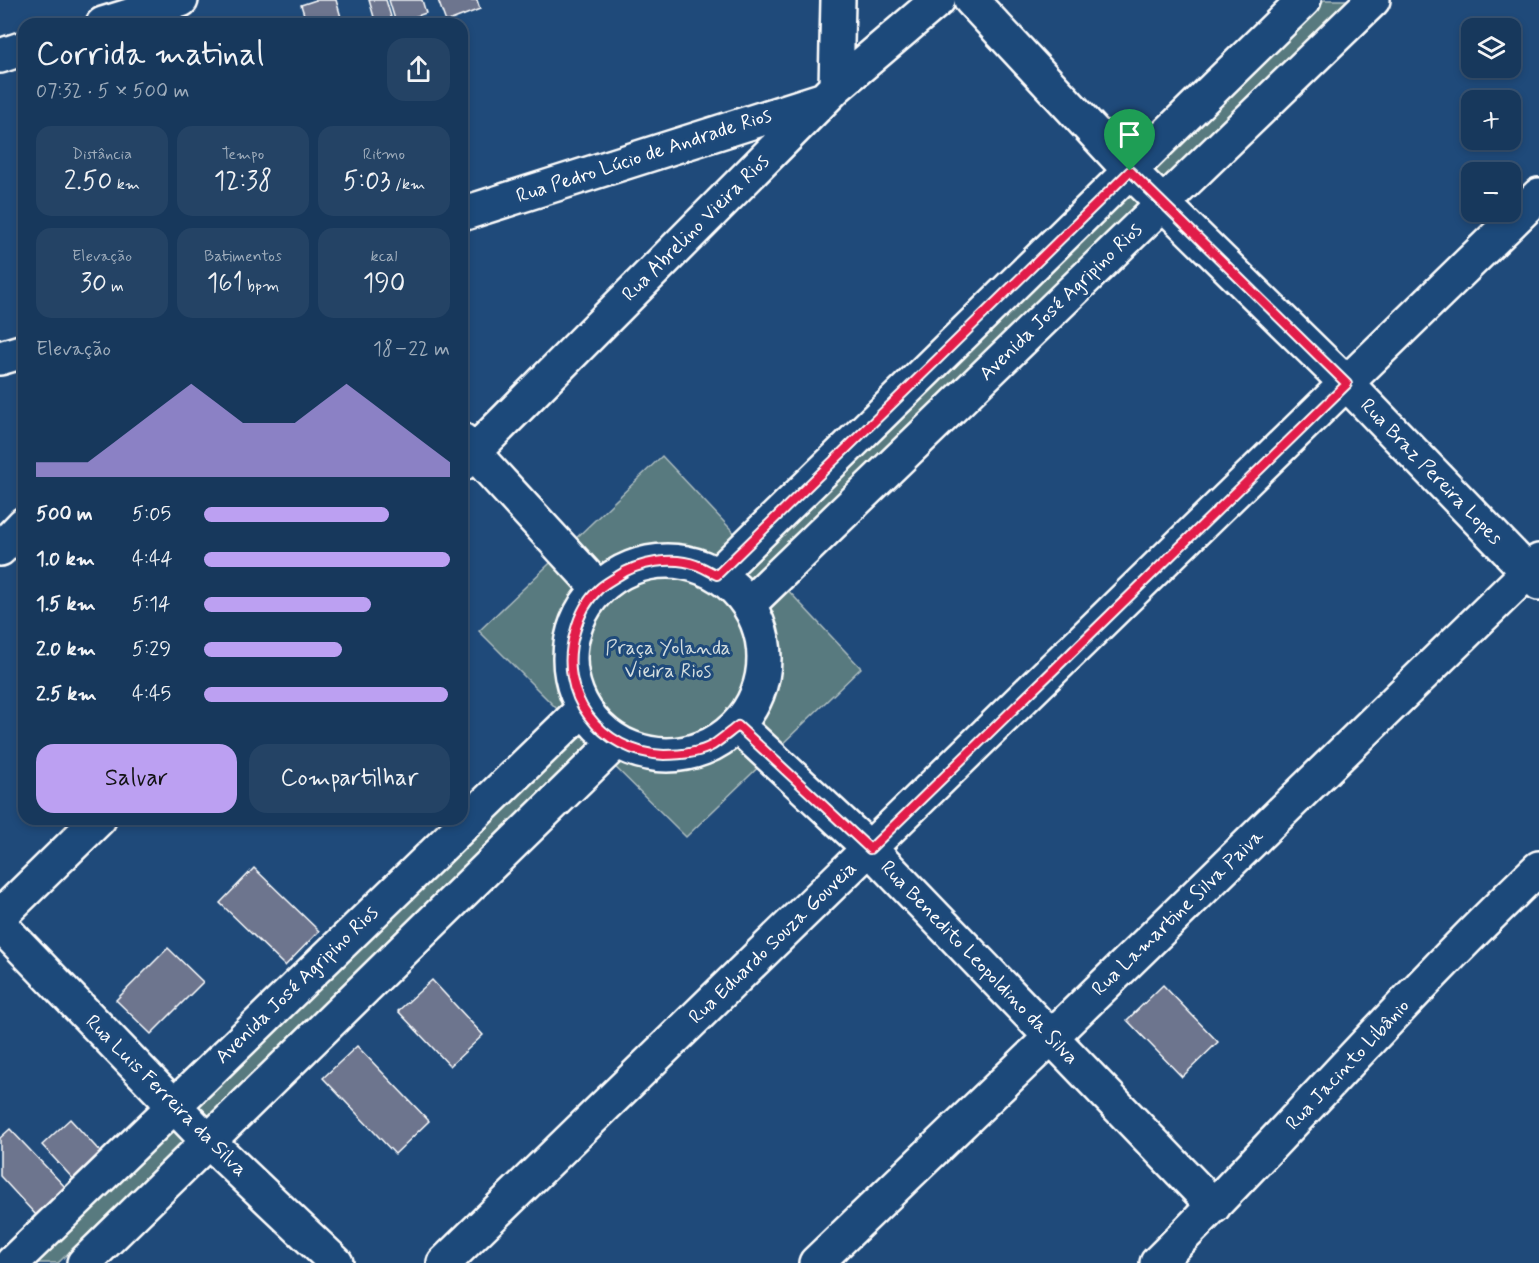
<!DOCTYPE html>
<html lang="pt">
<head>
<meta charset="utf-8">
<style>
  :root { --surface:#17385c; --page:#244365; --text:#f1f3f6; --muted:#9eacbb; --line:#365272; --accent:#bca0f2 }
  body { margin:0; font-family:Mynerve,sans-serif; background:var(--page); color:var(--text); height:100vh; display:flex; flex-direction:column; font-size:22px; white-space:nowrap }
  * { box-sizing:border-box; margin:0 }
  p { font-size:20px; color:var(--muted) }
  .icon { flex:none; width:33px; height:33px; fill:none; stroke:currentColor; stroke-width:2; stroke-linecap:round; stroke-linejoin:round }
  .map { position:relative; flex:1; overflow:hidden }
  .details { position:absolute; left:18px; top:18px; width:450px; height:807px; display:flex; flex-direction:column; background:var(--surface); border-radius:18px; box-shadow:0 3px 9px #0003,0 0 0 2px var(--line) }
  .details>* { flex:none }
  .fabs { position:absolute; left:1461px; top:18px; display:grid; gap:12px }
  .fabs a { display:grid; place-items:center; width:60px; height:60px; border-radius:12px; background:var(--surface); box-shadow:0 3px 9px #0003,0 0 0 2px var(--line); font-size:30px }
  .pin { position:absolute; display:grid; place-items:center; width:51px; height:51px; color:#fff; margin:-62px -26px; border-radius:50% 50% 50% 0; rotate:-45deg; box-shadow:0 0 6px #0007 }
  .pin .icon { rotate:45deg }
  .round { display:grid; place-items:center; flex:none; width:63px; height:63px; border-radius:18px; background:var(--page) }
  .summary { display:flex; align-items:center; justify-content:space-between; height:102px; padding:0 18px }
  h1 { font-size:33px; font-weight:600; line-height:45px }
  .figures { display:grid; grid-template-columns:repeat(3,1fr); gap:9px; height:102px; padding:6px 18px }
  .figures div { display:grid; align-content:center; border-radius:15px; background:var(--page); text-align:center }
  .figures b { font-size:26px; font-weight:600 }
  .figures small { font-size:16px; font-weight:400 }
  .figures p { font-size:16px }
  .chart { height:168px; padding:12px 18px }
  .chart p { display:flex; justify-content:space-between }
  .chart svg { width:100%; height:108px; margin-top:6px; fill:var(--accent); opacity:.7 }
  .primary-button { display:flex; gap:12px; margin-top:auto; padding:12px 18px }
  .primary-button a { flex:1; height:69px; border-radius:18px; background:var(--accent); color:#111; font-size:24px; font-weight:600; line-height:69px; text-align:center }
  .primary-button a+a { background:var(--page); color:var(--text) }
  ul { padding:0 18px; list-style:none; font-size:20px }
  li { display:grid; grid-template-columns:96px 72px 1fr; align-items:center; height:45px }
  li i { height:15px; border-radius:8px; background:var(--accent) }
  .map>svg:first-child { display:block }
  .green { fill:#587a7f; stroke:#acbcbf; stroke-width:1.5 }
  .building { fill:#6d758e; stroke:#fff; stroke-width:1.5 }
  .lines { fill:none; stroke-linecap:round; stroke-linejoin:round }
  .minor-casing { stroke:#fff; stroke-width:38 }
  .minor { stroke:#1f4a7a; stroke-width:33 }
  .route-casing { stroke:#fff; stroke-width:12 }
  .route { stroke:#e11d48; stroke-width:8 }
  .labels { text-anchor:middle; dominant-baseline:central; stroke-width:6; stroke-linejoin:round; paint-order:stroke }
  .street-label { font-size:20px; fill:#fff; stroke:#1f4a7a }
  .park-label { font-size:20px; fill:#d5dedf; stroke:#1f4a7a }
</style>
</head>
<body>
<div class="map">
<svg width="1539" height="1263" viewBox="0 0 1539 1263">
  <rect width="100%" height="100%" fill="#1f4a7a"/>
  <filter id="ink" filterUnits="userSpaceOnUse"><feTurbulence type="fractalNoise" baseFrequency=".0167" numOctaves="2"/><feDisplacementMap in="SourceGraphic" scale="12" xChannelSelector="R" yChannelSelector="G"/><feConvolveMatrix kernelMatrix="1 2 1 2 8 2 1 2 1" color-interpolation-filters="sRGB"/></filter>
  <g filter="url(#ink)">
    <path class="green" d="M1324 0H1350L768 569 861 668 686 837 590 742 58 1263H34L578 730 479 631 662 456 756 556Z"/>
    <path class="building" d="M316 0H336L343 24H307L301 5Z
      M369 0H386L392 20 376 24Z
      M389 0H422L426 13 396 23Z
      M438 0H477L480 9 446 22Z
      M254 868 319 931 285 966 220 903Z
      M168 948 203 982 151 1034 116 1000Z
      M432 980 483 1035 450 1066 398 1011Z
      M1163 985 1218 1042 1182 1077 1127 1020Z
      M357 1046 429 1121 395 1154 323 1078Z
      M70 1119 105 1157 77 1183 42 1145Z
      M10 1129 66 1188 36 1215 0 1176V1138Z"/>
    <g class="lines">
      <g class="minor-casing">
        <path id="minor" d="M971 0 1130 171 1347 384 1539 583
          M103 24 181 0
          M0 56 24 48
          M836 87 838 0
          M462 214 821 100
          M0 358 24 351
          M462 440 599 589
          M462 464 836 87 938 0
          M0 549 24 524
          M570 658a97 97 0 1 1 194 0a97 97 0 1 1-194 0Z
          M717 575 1304 0
          M749 604 1373 0
          M738 726 870 849 1214 1206
          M0 916 99 819
          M0 925 208 1141 336 1263
          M12 1263 583 709
          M84 1263 616 742
          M444 1263 1539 195
          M816 1263 1050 1038 1539 561
          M1157 1263C1287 1134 1406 994 1539 868"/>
      </g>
      <use href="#minor" class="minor"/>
    </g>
  </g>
  <g class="lines" filter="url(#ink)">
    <g class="route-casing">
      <path id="route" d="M1130 171 1347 384 870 849 738 726C730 732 722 739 713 745 699 753 680 755 664 755 600 752 556 694 575 632 579 616 587 600 599 589 604 584 612 580 618 576 638 562 673 556 696 565 703 567 710 572 717 575Z"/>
    </g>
    <use href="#route" class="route"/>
  </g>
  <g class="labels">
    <g class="street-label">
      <text transform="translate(644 156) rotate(-18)">Rua Pedro Lúcio de Andrade Rios</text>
      <text transform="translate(696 228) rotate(-45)">Rua Abrelino Vieira Rios</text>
      <text transform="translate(1061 302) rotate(-44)">Avenida José Agripino Rios</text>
      <text transform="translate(1431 472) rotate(46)">Rua Braz Pereira Lopes</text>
      <text transform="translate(1178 913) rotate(-44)">Rua Lamartine Silva Paiva</text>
      <text transform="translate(773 943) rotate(-44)">Rua Eduardo Souza Gouveia</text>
      <text transform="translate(979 963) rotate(46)">Rua Benedito Leopoldino da Silva</text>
      <text transform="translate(297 985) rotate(-44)">Avenida José Agripino Rios</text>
      <text transform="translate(1348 1065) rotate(-47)">Rua Jacinto Libânio</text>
      <text transform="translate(166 1096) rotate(45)">Rua Luis Ferreira da Silva</text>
    </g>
    <g class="park-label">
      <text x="668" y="648">Praça Yolanda<tspan x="668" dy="23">Vieira Rios</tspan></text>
    </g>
  </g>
</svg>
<div class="fabs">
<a><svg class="icon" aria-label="layers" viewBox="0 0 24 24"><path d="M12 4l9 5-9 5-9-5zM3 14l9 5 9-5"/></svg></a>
<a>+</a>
<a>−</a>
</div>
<div class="pin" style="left:1130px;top:171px;background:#1e9e55"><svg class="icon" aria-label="arrive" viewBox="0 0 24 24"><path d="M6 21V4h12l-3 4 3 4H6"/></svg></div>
<section class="details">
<div class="summary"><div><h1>Corrida matinal</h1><p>07:32 · 5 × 500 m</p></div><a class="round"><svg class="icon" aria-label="share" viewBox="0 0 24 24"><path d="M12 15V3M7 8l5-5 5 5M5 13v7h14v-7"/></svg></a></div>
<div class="figures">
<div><p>Distância</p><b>2.50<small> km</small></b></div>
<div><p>Tempo</p><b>12:38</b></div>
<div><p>Ritmo</p><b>5:03<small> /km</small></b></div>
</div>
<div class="figures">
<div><p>Elevação</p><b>30<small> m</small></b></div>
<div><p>Batimentos</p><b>161<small> bpm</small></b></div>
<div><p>kcal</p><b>190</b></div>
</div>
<div class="chart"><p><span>Elevação</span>18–22 m</p>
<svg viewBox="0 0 160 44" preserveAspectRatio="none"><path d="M0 44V38L10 38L20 38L30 30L40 22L50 14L60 6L70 14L80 22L90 22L100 22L110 14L120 6L130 14L140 22L150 30L160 38V44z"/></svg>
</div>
<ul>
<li><b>500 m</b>5:05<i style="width:75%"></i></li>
<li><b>1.0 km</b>4:44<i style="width:100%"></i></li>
<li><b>1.5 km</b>5:14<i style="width:68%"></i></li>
<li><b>2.0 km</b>5:29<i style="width:56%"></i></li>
<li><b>2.5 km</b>4:45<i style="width:99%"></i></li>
</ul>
<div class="primary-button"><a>Salvar</a><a>Compartilhar</a></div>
</section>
</div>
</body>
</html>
